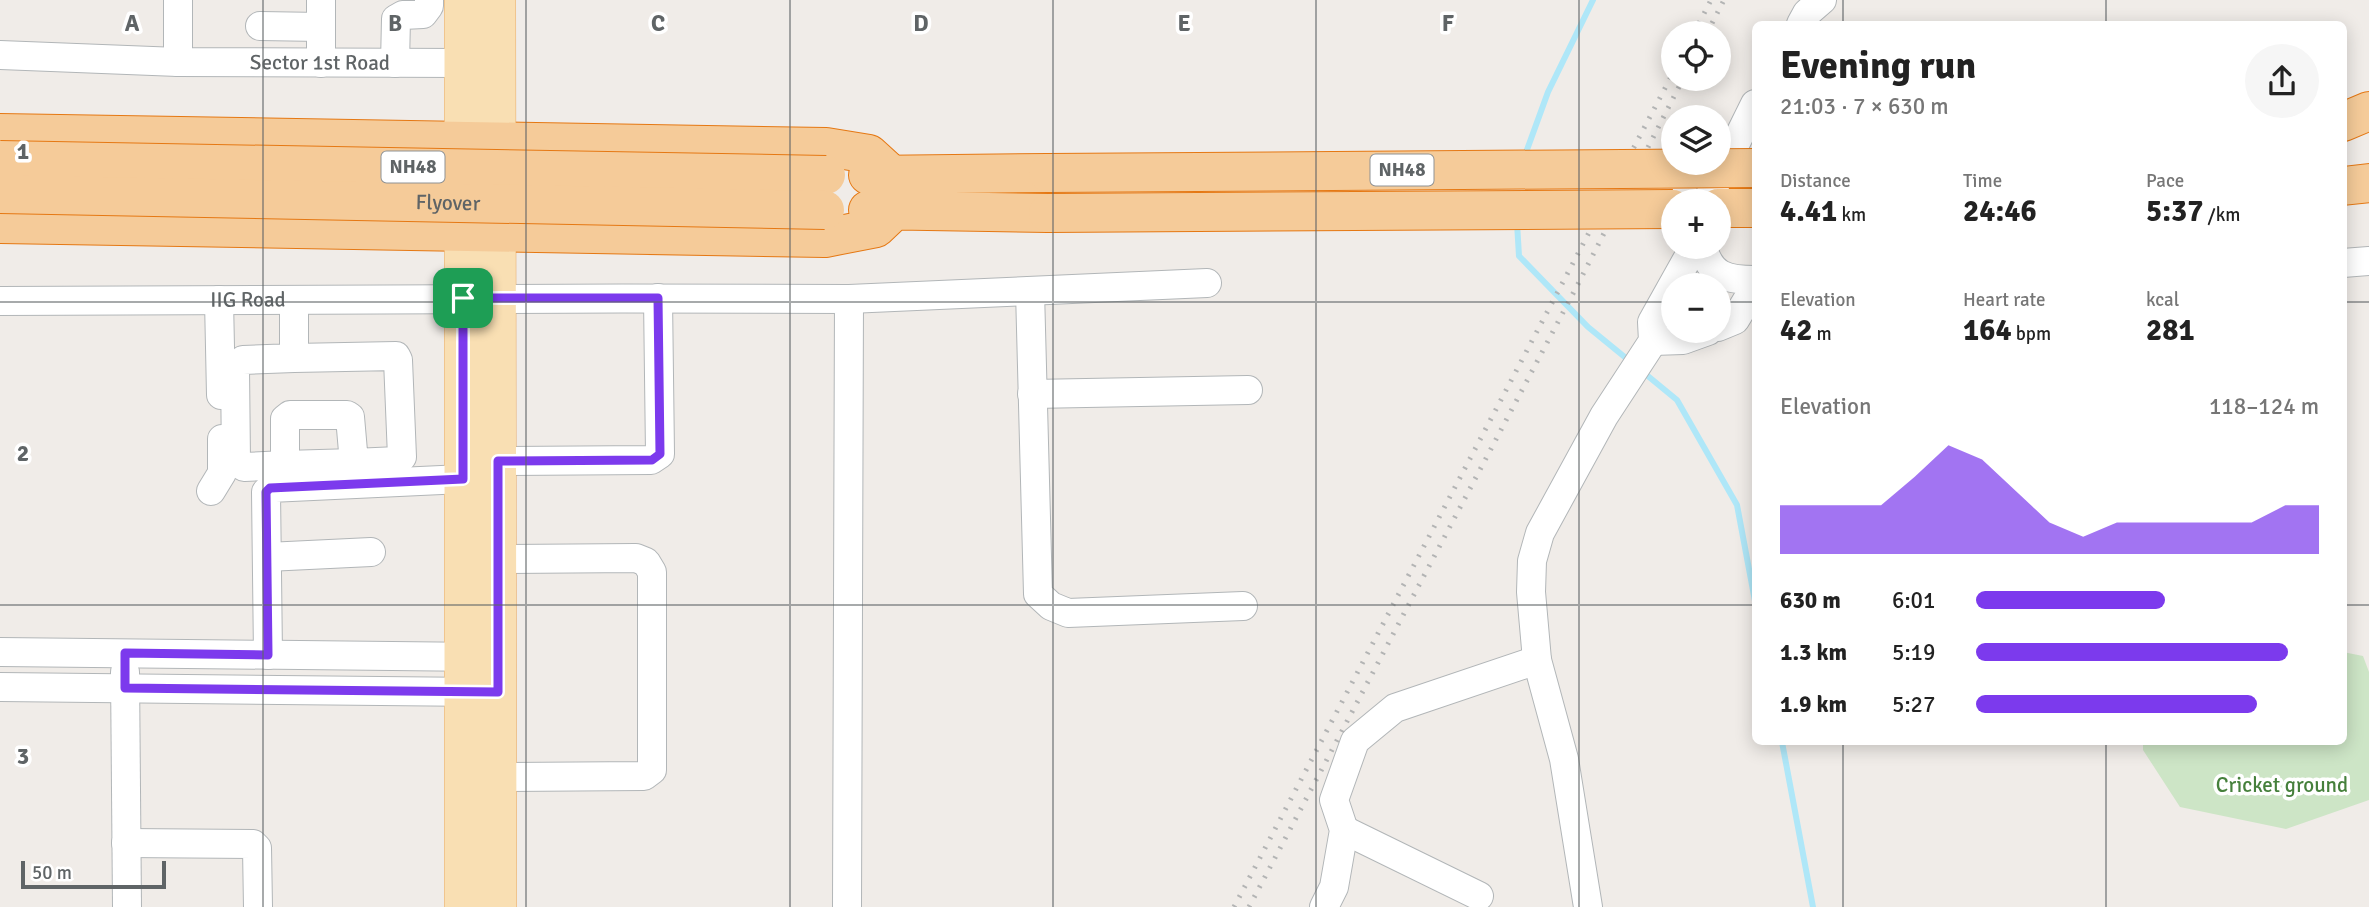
<!DOCTYPE html>
<html lang="en">
<head>
<meta charset="utf-8">
<style>
  :root { --surface:#fff; --page:#f6f6f6; --text:#222; --muted:#767676; --accent:#7c3aed }
  body { margin:0; font-family:Signika,sans-serif; background:var(--page); color:var(--text); height:100vh; display:flex; flex-direction:column; font-size:26px; white-space:nowrap }
  * { box-sizing:border-box; margin:0 }
  p { font-size:23px; color:var(--muted) }
  .icon { flex:none; width:38px; height:38px; fill:none; stroke:currentColor; stroke-width:2; stroke-linecap:round; stroke-linejoin:round }
  .map { position:relative; flex:1; overflow:hidden }
  .panel { position:absolute; left:1752px; top:21px; width:595px; height:724px; display:flex; flex-direction:column; background:var(--surface); border-radius:10px; box-shadow:0 4px 18px #0003 }
  .panel>* { flex:none }
  .controls { position:absolute; left:1661px; top:21px; display:grid; gap:14px }
  .controls a { display:grid; place-items:center; width:70px; height:70px; border-radius:50%; background:var(--surface); box-shadow:0 4px 18px #0003; font-size:35px }
  .scale { position:absolute; left:21px; bottom:18px; width:145px; box-sizing:border-box; padding-left:7px; border:4px solid #5f6466; border-top:0; font-size:19px; line-height:24px; white-space:nowrap; color:#5f6466; -webkit-text-stroke:5px #fff; paint-order:stroke }
  .pin { position:absolute; display:grid; place-items:center; width:60px; height:60px; color:#fff; margin:-30px; border-radius:14px; box-shadow:0 4px 10px #0006 }
  .round { display:grid; place-items:center; flex:none; width:74px; height:74px; border-radius:37px; background:var(--page) }
  .overview { display:flex; align-items:center; justify-content:space-between; height:119px; padding:0 28px }
  h1 { font-size:38px; font-weight:800; line-height:52px }
  .stats { display:grid; grid-template-columns:repeat(3,1fr); gap:10px; height:119px; padding:7px 28px }
  .stats div { display:grid; align-content:center }
  .stats b { font-size:30px; font-weight:800 }
  .stats small { font-size:19px; font-weight:400 }
  .stats p { font-size:19px }
  .chart { height:196px; padding:14px 28px }
  .chart p { display:flex; justify-content:space-between }
  .chart svg { width:100%; height:126px; margin-top:7px; fill:var(--accent); opacity:.7 }
  ul { padding:0 28px; list-style:none; font-size:23px }
  li { display:grid; grid-template-columns:112px 84px 1fr; align-items:center; height:52px }
  li i { height:18px; border-radius:9px; background:var(--accent) }
  .map>svg:first-child { display:block }
  .green { fill:#cde5c6 }
  .lines { fill:none; stroke-linecap:round; stroke-linejoin:round }
  .stream { stroke:#afe7f8; stroke-width:6 }
  .minor-casing { stroke:#b2b6b8; stroke-width:30 }
  .major-casing { stroke:#e7aa69; stroke-width:38 }
  .highway-casing { stroke:#e57813; stroke-width:40 }
  .minor { stroke:#fff; stroke-width:28 }
  .major { stroke:#f9dfb3; stroke-width:37 }
  .highway { stroke:#f5cb99; stroke-width:38 }
  .rail { stroke:#b3b4b4; stroke-width:5; stroke-dasharray:2 9; stroke-linecap:butt }
  .highway-bridge-casing { stroke:#e57813; stroke-width:40; stroke-linecap:butt }
  .highway-bridge { stroke:#f5cb99; stroke-width:38 }
  .route-casing { stroke:#fff; stroke-width:14 }
  .route { stroke:#7c3aed; stroke-width:9 }
  .grid { fill:none; stroke:#5f6466; stroke-width:2; stroke-opacity:0.55 }
  .labels { text-anchor:middle; dominant-baseline:central; stroke-width:7; stroke-linejoin:round; paint-order:stroke }
  .shield { fill:#fff; stroke:#8f9294; stroke-width:2 }
  .shield-label { font-size:19px; font-weight:bold; fill:#5f6466 }
  .street-label { font-size:21px; fill:#5f6466; stroke:#fff }
  .park-label { font-size:21px; fill:#46803c; stroke:#fff }
  .grid-label { font-size:23px; text-anchor:middle; font-weight:bold; fill:#5f6466; stroke:#fff; stroke-width:7; stroke-linejoin:round; paint-order:stroke }
</style>
</head>
<body>
<div class="map">
<svg width="2369" height="907" viewBox="0 0 2369 907">
  <rect width="100%" height="100%" fill="#f0ece8"/>
  <path class="green" d="M2343 652 2363 656 2369 672V800L2286 829 2180 807 2143 750V742H2343Z"/>
  <g class="lines">
    <path class="stream" d="M1524 158 1548 92 1593 0
      M1517 223 1519 256 1588 327 1632 363
      M1643 372 1677 400 1737 505 1755 601
      M1782 742 1813 907"/>
    <g class="minor-casing">
      <g id="minor">
        <path d="M178 0V62"/>
        <path d="M1801 24 1807 13 1822 0"/>
        <path d="M260 26 321 27"/>
        <path id="s1" d="M0 55 178 62 463 63"/>
        <path d="M321 63V0"/>
        <path d="M395 63 396 19 403 15 423 14 429 6V0"/>
        <path d="M1707 201 1755 104"/>
        <path d="M1703 247C1710 276 1727 280 1755 280"/>
        <path d="M2343 263 2369 261"/>
        <path d="M1030 291 1038 594 1051 606 1068 613 1243 606"/>
        <path d="M849 299 1207 283"/>
        <path d="M219 300 221 395"/>
        <path id="s2" d="M0 301C283 299 566 298 849 299L847 907"/>
        <path d="M294 301V358L243 360 235 369 236 461 244 467 285 465V419L290 415H347L350 417 354 463 398 461 402 457 398 360 396 356 294 358"/>
        <path d="M1718 327 1735 320 1755 287"/>
        <path d="M1653 341 1683 340 1708 331"/>
        <path d="M1032 394 1248 390"/>
        <path d="M497 461 651 460 660 454 658 298"/>
        <path d="M285 465 354 463"/>
        <path d="M211 491 222 473V439"/>
        <path d="M267 557 371 552"/>
        <path d="M0 652 484 657"/>
        <path d="M268 655 266 492 270 488 463 479"/>
        <path d="M125 672 127 907"/>
        <path d="M0 687 481 692"/>
        <path d="M498 777 644 776 652 770V572L646 562 636 558 498 559"/>
        <path d="M1344 830 1479 896"/>
        <path d="M126 843 253 844 257 848 258 907"/>
        <path d="M1324 907 1334 887 1344 830 1334 800 1355 741 1395 708 1537 660"/>
        <path d="M1588 907 1564 759 1537 660 1531 592 1532 561 1540 533 1604 416 1653 341 1652 322 1694 247"/>
      </g>
    </g>
    <g class="major-casing">
      <path id="major" d="M497 0 498 907
        M463 907V0"/>
    </g>
    <g class="highway-casing">
      <path id="highway" d="M2343 122 2369 111
        M0 133 826 147 869 154 892 175
        M868 175 1048 173
        M2343 186 2369 183
        M1718 208H1755
        M868 210 1048 213
        M0 224 825 238 876 228 895 210"/>
    </g>
    <use href="#minor" class="minor"/>
    <use href="#major" class="major"/>
    <use href="#highway" class="highway"/>
    <path class="rail" d="M1694 33 1711 0
      M1707 33 1724 0
      M1234 907 1673 73
      M1249 907 1577 286 1683 79"/>
    <g class="highway-bridge-casing">
      <g id="highway-bridge">
        <path d="M0 160 826 175"/>
        <path d="M1048 173 1755 168"/>
        <path id="s3" d="M0 194 825 210"/>
        <path d="M1048 213 1673 209"/>
      </g>
    </g>
    <use href="#highway-bridge" class="highway-bridge"/>
  </g>
  <g class="lines">
    <g class="route-casing">
      <path id="route" d="M463 298H658L660 454 652 460 498 461V692L125 688V653L268 655 266 492 270 488 463 479Z"/>
    </g>
    <use href="#route" class="route"/>
  </g>
  <path class="grid" d="M263 0V907M526 0V907M790 0V907M1053 0V907M1316 0V907M1579 0V907M1843 0V24M2106 0V24M0 302H1673M1718 302H1755M2343 302H2369M0 605H1755M2343 605H2369M1843 742V907M2106 742V907"/>
  <g class="labels">
    <g class="shield">
      <rect x="381.5" y="151.5" width="63" height="31" rx="5"/>
      <rect x="1370.5" y="154.5" width="63" height="31" rx="5"/>
    </g>
    <g class="shield-label">
      <text x="413" y="167">NH48</text>
      <text x="1402" y="170">NH48</text>
    </g>
    <g class="street-label">
      <text stroke="none"><textPath href="#s1" startOffset="320">Sector 1st Road</textPath></text>
      <text stroke="none"><textPath href="#s3" startOffset="448">Flyover</textPath></text>
      <text stroke="none"><textPath href="#s2" startOffset="248">IIG Road</textPath></text>
    </g>
    <g class="park-label">
      <text x="2282" y="785">Cricket ground</text>
    </g>
  </g>
  <g class="grid-label">
    <text x="132" y="31">A</text>
    <text x="395" y="31">B</text>
    <text x="658" y="31">C</text>
    <text x="921" y="31">D</text>
    <text x="1184" y="31">E</text>
    <text x="1448" y="31">F</text>
    <text x="23" y="159">1</text>
    <text x="23" y="461">2</text>
    <text x="23" y="764">3</text>
  </g>
</svg>
<div class="controls">
<a><svg class="icon" aria-label="locate" viewBox="0 0 24 24"><circle cx="12" cy="12" r="6"/><path d="M12 2v4M12 18v4M2 12h4M18 12h4"/></svg></a>
<a><svg class="icon" aria-label="layers" viewBox="0 0 24 24"><path d="M12 4l9 5-9 5-9-5zM3 14l9 5 9-5"/></svg></a>
<a>+</a>
<a>−</a>
</div>
<div class="scale">50 m</div>
<div class="pin" style="left:463px;top:298px;background:#1e9e55"><svg class="icon" aria-label="arrive" viewBox="0 0 24 24"><path d="M6 21V4h12l-3 4 3 4H6"/></svg></div>
<section class="panel">
<div class="overview"><div><h1>Evening run</h1><p>21:03 · 7 × 630 m</p></div><a class="round"><svg class="icon" aria-label="share" viewBox="0 0 24 24"><path d="M12 15V3M7 8l5-5 5 5M5 13v7h14v-7"/></svg></a></div>
<div class="stats">
<div><p>Distance</p><b>4.41<small> km</small></b></div>
<div><p>Time</p><b>24:46</b></div>
<div><p>Pace</p><b>5:37<small> /km</small></b></div>
</div>
<div class="stats">
<div><p>Elevation</p><b>42<small> m</small></b></div>
<div><p>Heart rate</p><b>164<small> bpm</small></b></div>
<div><p>kcal</p><b>281</b></div>
</div>
<div class="chart"><p><span>Elevation</span>118–124 m</p>
<svg viewBox="0 0 160 44" preserveAspectRatio="none"><path d="M0 44V27L10 27L20 27L30 27L40 17L50 6L60 11L70 22L80 33L90 38L100 33L110 33L120 33L130 33L140 33L150 27L160 27V44z"/></svg>
</div>
<ul>
<li><b>630 m</b>6:01<i style="width:55%"></i></li>
<li><b>1.3 km</b>5:19<i style="width:91%"></i></li>
<li><b>1.9 km</b>5:27<i style="width:82%"></i></li>
</ul>
</section>
</div>
</body>
</html>
